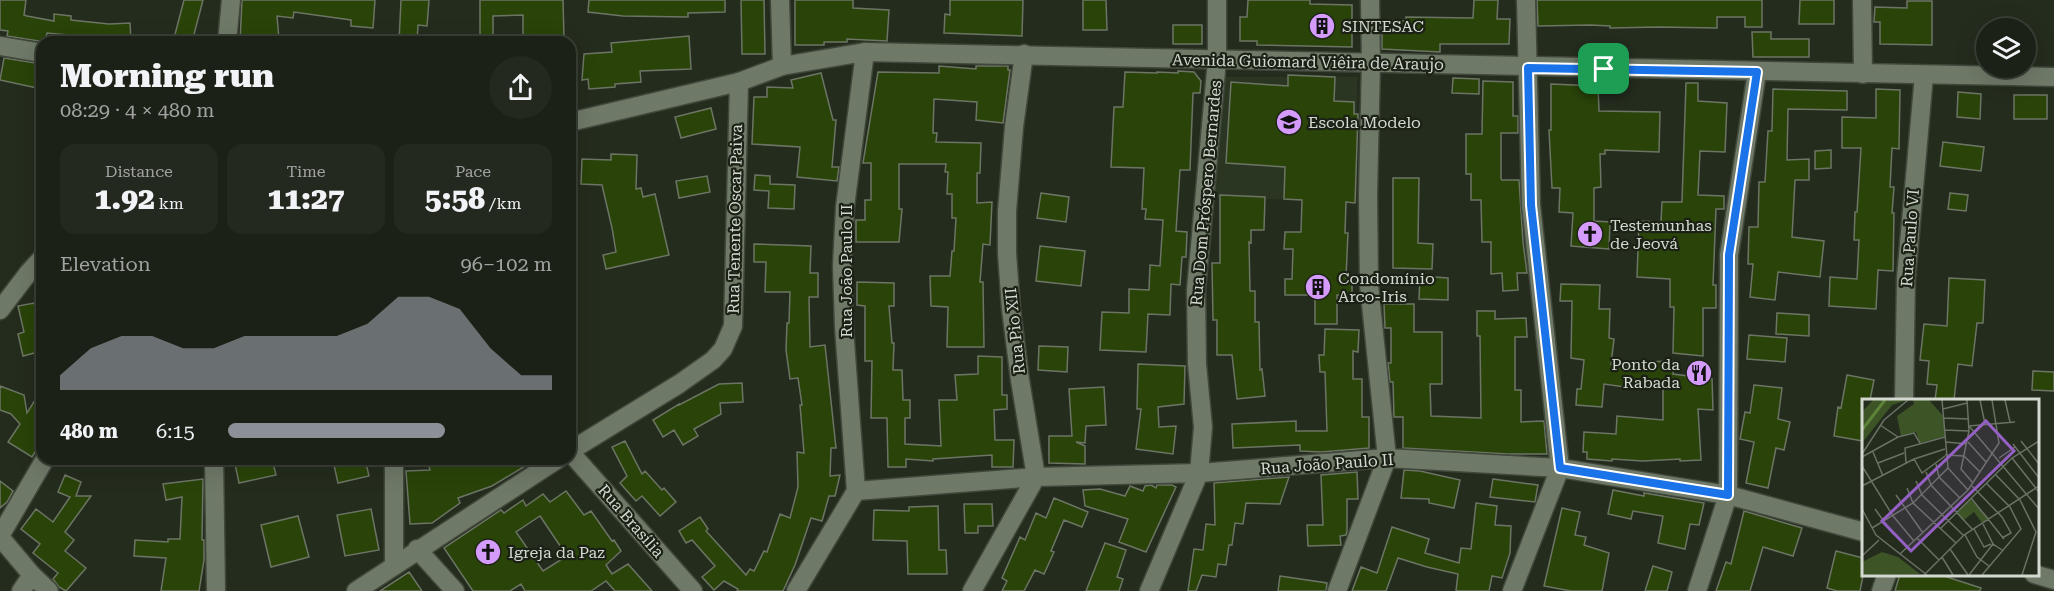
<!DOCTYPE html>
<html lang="en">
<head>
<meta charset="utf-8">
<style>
  :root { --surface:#1b2116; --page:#24291f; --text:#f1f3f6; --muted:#a0a3a1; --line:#393e35; --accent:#8c9099 }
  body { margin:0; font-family:"Roboto Serif",serif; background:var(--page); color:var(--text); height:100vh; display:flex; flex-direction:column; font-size:22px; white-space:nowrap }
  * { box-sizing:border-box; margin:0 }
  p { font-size:20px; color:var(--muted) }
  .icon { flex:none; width:33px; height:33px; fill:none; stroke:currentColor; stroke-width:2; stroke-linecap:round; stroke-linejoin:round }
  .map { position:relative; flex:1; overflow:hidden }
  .drawer { position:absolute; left:36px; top:36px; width:540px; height:429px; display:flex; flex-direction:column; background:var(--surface); border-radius:18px; box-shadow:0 6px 24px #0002,0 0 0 2px var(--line) }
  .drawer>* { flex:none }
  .tools { position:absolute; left:1976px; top:18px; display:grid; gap:12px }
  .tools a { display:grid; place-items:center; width:60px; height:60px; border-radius:50%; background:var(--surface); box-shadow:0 6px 24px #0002,0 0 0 2px var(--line); font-size:30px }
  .pin { position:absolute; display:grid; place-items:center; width:51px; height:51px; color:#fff; margin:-26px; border-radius:12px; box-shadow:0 3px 9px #0006 }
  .round { display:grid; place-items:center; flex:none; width:63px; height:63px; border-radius:32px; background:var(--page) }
  .headline { display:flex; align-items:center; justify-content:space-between; height:102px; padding:0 24px }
  h1 { font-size:33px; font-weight:800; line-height:45px }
  .stats { display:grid; grid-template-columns:repeat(3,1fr); gap:9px; height:102px; padding:6px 24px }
  .stats div { display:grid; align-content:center; border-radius:15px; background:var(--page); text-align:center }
  .stats b { font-size:30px; font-weight:800 }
  .stats small { font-size:16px; font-weight:400 }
  .stats p { font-size:16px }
  .chart { height:168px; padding:12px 24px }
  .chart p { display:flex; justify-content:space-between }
  .chart svg { width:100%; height:108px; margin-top:6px; fill:var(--accent); opacity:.7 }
  ul { padding:0 24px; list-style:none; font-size:20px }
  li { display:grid; grid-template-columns:96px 72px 1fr; align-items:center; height:45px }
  li i { height:15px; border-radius:8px; background:var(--accent) }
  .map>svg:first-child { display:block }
  .built { fill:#2b3622 }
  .building { fill:#294309; stroke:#6c7564; stroke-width:1.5; fill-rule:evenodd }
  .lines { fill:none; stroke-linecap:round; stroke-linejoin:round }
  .minor-casing { stroke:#40473b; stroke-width:21 }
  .tertiary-casing { stroke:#40473b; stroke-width:21 }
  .minor { stroke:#6f7968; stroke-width:18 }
  .tertiary { stroke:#6f7968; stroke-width:18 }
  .route-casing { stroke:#fff; stroke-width:12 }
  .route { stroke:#1a73e8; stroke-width:8 }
  .labels { text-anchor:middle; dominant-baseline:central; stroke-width:4.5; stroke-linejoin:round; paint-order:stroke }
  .poi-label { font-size:16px; fill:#d3d9d0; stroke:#1b2215; text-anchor:start }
  .street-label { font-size:16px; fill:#d3d9d0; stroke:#1b2215 }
  .inset-river { fill:none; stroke:#5d823a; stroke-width:3 }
  .inset-road { fill:none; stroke:#6a7165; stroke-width:1.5 }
  .view { fill:#9560c4; fill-opacity:0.15; stroke:#9560c4; stroke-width:3 }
  .inset-edge { fill:none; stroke:#d3d9d0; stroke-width:3 }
</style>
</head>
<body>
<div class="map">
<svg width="2054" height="591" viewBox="0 0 2054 591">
  <rect width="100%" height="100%" fill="#242c1e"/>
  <path class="built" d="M1224 77H1357V202L1214 197Z"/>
  <path class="building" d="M0 0H26L24 15 27 16 54 21V14L71 16V20L109 24 130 23 131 42H79L80 36 47 33 45 42 7 36 8 31 0 30Z
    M184 0H203L192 42H173Z
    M242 0H375L373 28 351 26V20L294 12 293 18 277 16 279 39 240 42Z
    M401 0H429L427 26 418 25 417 42H399Z
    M480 0H563L564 38H523V15L493 16V42H480Z
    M589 0H725V12L688 13V17L623 16 588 12Z
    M741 0H764L765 54H742Z
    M795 0H853V8L889 10 887 41 847 39V42H824V45H795Z
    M950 0H1023L1022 36 944 33 945 14 950 15Z
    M1083 0H1106L1107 30H1083Z
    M1248 0H1310V4L1352 5V47L1257 45V41H1240V17H1247Z
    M1474 0H1498L1497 19H1510L1509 44H1440V52L1382 49V20L1406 21V17L1473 18Z
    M1537 0H1762V27H1745V17H1717V28L1659 27 1610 28V26L1591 25 1538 26Z
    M1800 0H1834V24H1799Z
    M1907 1H1932V45L1880 44V22H1874L1875 7 1907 8Z
    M1173 25H1202V44H1173Z
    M1752 32H1771V39H1809V57H1753Z
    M689 36 691 69 640 71 641 82 615 84V87L589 89 588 79 582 80 584 54 612 52 611 43Z
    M4 58 42 64V89L0 80Z
    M939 66 976 69V66H1008V70H1010L1003 123 976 120 977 102 934 99 933 133H937L936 142 981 143 980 173H977V203L992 202 990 245 983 244 980 282H983L984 347H947L948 307 931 306 930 276H950L952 251H954L956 218H952V194H947L948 172H945L946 164H899V209H902L899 242H856V220H865V200H871V163H863L878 72 939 73Z
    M1178 71 1194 72 1201 81 1200 93H1193L1190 170H1180L1176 231 1187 232 1186 257H1182L1180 285 1171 284 1170 315 1148 314 1146 352 1100 350 1102 312 1129 313V289L1149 290 1150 265 1160 266 1163 220 1145 219 1146 209H1142L1144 168 1111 167 1114 107H1123L1125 72 1157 73V72L1178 73Z
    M821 73 833 120H836L832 167H839L837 181 797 177 800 147 752 144 754 97H767V87L793 88 791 80Z
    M1288 75 1335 77 1334 101 1354 102V114H1358L1355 203 1346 202 1345 233H1348L1346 278H1352V296L1337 295V324H1315V295H1285V279H1292L1293 249H1284L1285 232H1301L1302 200 1284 199 1285 167 1226 163 1231 82 1288 86Z
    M1453 78 1479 79V94L1452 93Z
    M1483 81 1513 82V116H1518V133H1501V179L1502 180H1519L1523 242 1527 273H1517L1518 290 1503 291 1502 273 1491 274V242H1482L1481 200H1471V174H1466V134H1482Z
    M1686 83H1698V101L1727 103 1725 152 1700 151 1698 195 1724 196V209H1716L1713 285H1716V308H1703V356L1673 353 1674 307H1670V279L1637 277 1639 221 1661 222 1662 202H1682Z
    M1551 84 1598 86 1599 111 1660 112 1659 152 1605 150V154H1600L1601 187 1594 188V221L1610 222 1609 249 1571 246 1573 213 1559 212 1560 188H1552L1549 130H1551Z
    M1773 89 1847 91V110L1788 109 1787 160 1809 159V180H1795L1792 237 1824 241 1820 277 1778 272 1775 300 1750 297 1753 264H1748L1749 227H1758L1759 182H1765L1768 131H1772Z
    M1876 89 1900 90 1899 149 1892 148 1890 187H1894L1892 213H1894L1893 271 1878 270 1876 309 1829 306 1830 277 1857 279 1859 240H1854L1855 212H1857L1861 148H1842V117L1876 118Z
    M1958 92 1981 94 1980 119 1957 117Z
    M2014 95H2047V119H2014Z
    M711 108 716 129 681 138 675 117Z
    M1943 142 1984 147 1981 171 1940 166Z
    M1831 150V168L1815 169V151Z
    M611 154 637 155 636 189 641 188 643 197 655 194 669 255 606 269 603 255 616 252 612 228 602 185 581 184 582 159 611 160Z
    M755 175 770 176V184L795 185 794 209 768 208 769 191 754 190Z
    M707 176 710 192 679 198 676 181Z
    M1393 178H1419L1418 243 1433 244 1432 269 1393 268Z
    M1041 193 1069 197 1066 222 1037 218Z
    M1950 193 1968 195 1966 211 1948 209Z
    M1220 195 1265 197 1264 230H1251V243L1249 242 1250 291H1255V322H1259L1260 370 1262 369 1265 396 1237 399 1232 355H1217V320H1213L1212 263H1220Z
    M754 244 811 246 810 273H818V297H809L810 347 825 345 836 448H831L830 476 840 475 835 496H829L822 521 811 518 795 565 783 591H737L738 589 724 581 714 590 702 577 715 566 692 540 686 543 679 531 700 517 708 529 706 531 746 575 750 569 754 571 764 551 767 552 780 514 790 518 798 487 797 452 804 453 800 405H802L798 378 790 379 786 350 787 323H789L790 292H765L766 262H754Z
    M1040 246 1085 251 1081 286 1036 281Z
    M1420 276 1448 278V300L1419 299Z
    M1949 278 1985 280 1983 323H1977L1972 366 1958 364 1954 400H1935L1937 385 1927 384 1929 361 1920 360 1924 324 1947 326Z
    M857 282 894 283V306H889L892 343H894L893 370H902L903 400H910V418H905V444L941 446 939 400H957L955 375 978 374V356L1002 357V395H1007V409L994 410 995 440H1014L1013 467H992V455L933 459V461L906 459V467H888L887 418H871L872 361H865V306L857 305Z
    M1561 284 1600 285 1599 309H1610L1609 338 1614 339 1611 364 1643 369V362L1674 361 1673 374 1712 379 1713 410 1698 409 1701 460 1680 461V459L1643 461 1612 459V461L1587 459V452H1583L1584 432 1616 434 1617 416 1663 420V384L1626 386 1625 387 1604 384 1602 407 1576 405 1577 389H1581L1584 360 1571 358 1572 301H1560Z
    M34 303 42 334V351L23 356 18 334 24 332 18 306Z
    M1384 304H1414V332H1442V384H1430L1431 416 1481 418 1480 336H1477V311H1495V319L1526 318 1527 337H1515V390H1521V422L1544 421 1547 454H1508L1403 448V417H1394L1393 382H1390L1388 363H1391V328H1385Z
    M1777 313 1809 315V336L1776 334Z
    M1325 329 1359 330 1358 352 1353 351V379H1362V417H1369V448L1321 452 1300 451V445L1233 448 1232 424 1296 421V431H1327L1325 372H1320L1319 355H1324Z
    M1749 335 1787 338 1785 362 1747 359Z
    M1039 346 1068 347 1067 372 1038 370Z
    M1138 364 1185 366 1184 404 1158 407 1159 427 1176 426 1173 454 1136 449 1141 409H1137Z
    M2033 371 2054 372V391L2032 390Z
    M1847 375 1874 380 1870 400H1863V441L1834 436 1838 407 1841 408Z
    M742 383 743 402 720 403 721 414 694 429 698 436 683 445 674 430 663 437 653 420 679 404V405L719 384Z
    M1754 385 1782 388 1778 419 1790 422 1784 450 1776 448 1768 488 1746 483 1754 442 1740 439 1745 412 1750 413Z
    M0 386 24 395 27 413 42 389V441L32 457 8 442 20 424 11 414 0 410Z
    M1104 387 1106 425 1086 426 1085 443 1076 442 1085 446V464L1049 463V436H1072L1069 389Z
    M625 441 642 474 645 471 662 490 664 488 676 502 660 516 642 496 636 501 620 483 627 476 612 447Z
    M234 459H272L276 475 239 483Z
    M365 459 369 476 338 483 334 465Z
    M427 459H537L492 486 458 498 460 503 432 523 410 524 406 471 430 470Z
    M1404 470 1420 471 1460 480 1454 508 1429 503V499L1401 498Z
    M1357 472 1358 499H1347V531L1346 535 1340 536 1341 545 1308 546 1307 525H1323L1321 475Z
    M65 475 81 482 76 496H91L65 532 74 540 65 551 86 568 66 591 59 587 53 579 58 573 33 553 40 544 21 529 36 509 53 522 70 497 58 492Z
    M1289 477 1280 504 1246 503 1243 524 1235 523 1232 545H1229L1226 565 1218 564 1216 577 1202 575 1196 591H1188L1194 549 1203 550 1206 524 1215 525 1214 483Z
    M203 479 202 540H204V560L199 591H161L166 558 134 556 135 540 168 542V539H180L182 497 166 500 163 484Z
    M1493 479 1538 485 1535 502 1490 497Z
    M0 481 13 491 7 502 0 508Z
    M1151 485 1156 488 1157 485H1172L1176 487 1146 552 1119 542 1128 519 1085 506 1083 490 1100 489 1125 496 1130 486 1143 491 1145 486Z
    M1613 490 1644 496V493L1704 503 1699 525 1690 524 1685 549 1658 543 1663 516 1633 511 1631 519 1608 514Z
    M566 491 584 515 591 511 612 541 614 540 621 551 606 565 612 574 628 564 652 591H615L606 581 591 591H525L521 584 510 591H473L444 548 501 510 504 513 523 500 526 506 543 494 550 502ZM540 516 567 556 543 571 516 532Z
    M1054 498 1088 512 1082 527 1064 520 1051 551 1054 552 1044 574 1035 570 1024 591H1002L1007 581 1002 578 1020 537 1025 540 1036 513 1046 518Z
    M1476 503 1497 506 1495 525 1511 526 1510 553 1502 578 1492 576 1489 591H1456L1458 574 1427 567 1398 558 1386 591H1352L1361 567 1377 573 1392 527 1429 539 1425 553 1459 563 1461 548 1471 549Z
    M964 504H992L993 526H978V533H965Z
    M938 506 939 550H946L947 574H908L907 541 873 540 874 510 909 511V507Z
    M1562 508 1580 512 1575 535 1586 537 1584 545 1609 553 1602 591H1571L1544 586Z
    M371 509 379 550 345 556 337 515Z
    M1744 511 1802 528 1793 556 1763 547 1750 591H1716L1726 562 1731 564Z
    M298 516 309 557 271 567 261 525Z
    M1105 543 1126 550 1117 577 1123 579 1119 591H1086Z
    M1836 551 1863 558V576L1860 591H1837L1827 588Z
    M1653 566 1672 572 1667 591H1645Z
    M409 572 422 591H380Z
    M1900 574H1938L1981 588 1980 591H1895Z
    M1280 576 1327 583 1326 591H1278Z"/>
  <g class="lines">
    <g class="minor-casing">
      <path id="minor" d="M780 0 782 66
        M1862 0 1863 74
        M227 42 231 0
        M0 46 42 53
        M570 122 739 82
        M0 310 29 272 42 258
        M1904 400 1906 278 1924 75
        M570 452 693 591
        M214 459 216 591
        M394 459V566
        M856 491 1036 477 1199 473 1387 458 1560 468 1728 495 1864 532
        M0 536 45 459
        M0 537 32 575 49 591
        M417 549 455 591
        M2034 574 2054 580
        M21 591 32 575
        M796 591 856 491 844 327 842 266 845 207 865 52
        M972 591 1036 477 1020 380 1011 309 1007 253V211L1014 127 1024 54
        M1149 591 1199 473 1203 427 1197 364 1196 290 1217 60V0
        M1337 591 1387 458 1369 285 1368 195 1371 62 1370 0
        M1512 591 1560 468 1531 205 1526 0
        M1697 591 1728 495 1729 255 1757 72
        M1881 591 1887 574"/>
    </g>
    <g class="tertiary-casing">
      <path id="tertiary" d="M570 451 679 384 713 360 723 349 733 326 739 82 782 66 865 52 2054 77
        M356 591 558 459"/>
    </g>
    <use href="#minor" class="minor"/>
    <use href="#tertiary" class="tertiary"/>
  </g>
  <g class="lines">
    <g class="route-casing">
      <path id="route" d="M1528 68 1757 72 1729 255 1728 495 1560 468 1531 205Z"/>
    </g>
    <use href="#route" class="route"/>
  </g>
  <defs>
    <g id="building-disc" transform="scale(1.35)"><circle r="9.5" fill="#d59bfa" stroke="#1b2215"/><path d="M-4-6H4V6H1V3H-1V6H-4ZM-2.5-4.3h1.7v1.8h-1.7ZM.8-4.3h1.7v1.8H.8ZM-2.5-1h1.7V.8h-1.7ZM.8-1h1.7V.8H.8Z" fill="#111"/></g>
    <g id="school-disc" transform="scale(1.35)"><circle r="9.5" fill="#d59bfa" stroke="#1b2215"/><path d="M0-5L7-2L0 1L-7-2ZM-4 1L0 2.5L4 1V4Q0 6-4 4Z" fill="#111"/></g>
    <g id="church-disc" transform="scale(1.35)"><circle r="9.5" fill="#d59bfa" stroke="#1b2215"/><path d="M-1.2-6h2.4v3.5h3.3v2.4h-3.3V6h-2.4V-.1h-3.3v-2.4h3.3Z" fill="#111"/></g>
    <g id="restaurant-disc" transform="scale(1.35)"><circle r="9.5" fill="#d59bfa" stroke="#1b2215"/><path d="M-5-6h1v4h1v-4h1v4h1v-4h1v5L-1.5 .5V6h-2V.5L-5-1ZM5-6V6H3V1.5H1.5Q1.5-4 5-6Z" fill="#111"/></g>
  </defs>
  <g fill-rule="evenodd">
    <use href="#building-disc" x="1322" y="26"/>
    <use href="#school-disc" x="1289" y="122"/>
    <use href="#church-disc" x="1590" y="234"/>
    <use href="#building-disc" x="1318" y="287"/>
    <use href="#restaurant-disc" x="1699" y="373"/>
    <use href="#church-disc" x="488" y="552"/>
  </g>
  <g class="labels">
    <g class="poi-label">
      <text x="1342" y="26">SINTESAC</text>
      <text x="1308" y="122">Escola Modelo</text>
      <text x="1610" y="225">Testemunhas<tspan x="1610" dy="18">de Jeová</tspan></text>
      <text x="1338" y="278">Condomínio<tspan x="1338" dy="18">Arco-Iris</tspan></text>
      <text x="1680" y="364" text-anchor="end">Ponto da<tspan x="1680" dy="18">Rabada</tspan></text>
      <text x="508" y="552">Igreja da Paz</text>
    </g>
    <g class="street-label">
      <text transform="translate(1308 62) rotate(1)">Avenida Guiomard Viêira de Araujo</text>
      <text transform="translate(1206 193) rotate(-85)">Rua Dom Próspero Bernardes</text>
      <text transform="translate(735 219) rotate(-89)">Rua Tenente Oscar Paiva</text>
      <text transform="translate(1910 238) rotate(-86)">Rua Paulo VI</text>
      <text transform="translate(846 271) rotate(-90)">Rua João Paulo II</text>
      <text transform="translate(1015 331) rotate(-96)">Rua Pio XII</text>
      <text transform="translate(1327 464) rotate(-4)">Rua João Paulo II</text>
      <text transform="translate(631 521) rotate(49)">Rua Brasília</text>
    </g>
  </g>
  <g transform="translate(1862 399)">
    <rect width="177" height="177" fill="#242c1e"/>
    <path d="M11 1H45L30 6 0 44V13ZM51 1H67L82 18 83 37 58 44 54 33 39 37 35 17 52 5ZM108 100 128 120 120 124 112 113 102 121 95 114ZM20 153 36 158 58 175 0 176V163Z" fill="#3d5526"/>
    <path class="inset-river" d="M0 31 23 1"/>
    <path class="inset-road" d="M80 1 86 69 106 91M105 1 107 32 99 70 111 84M118 1 123 25M143 1 148 23M81 10 105 4M82 19 107 20M18 26 36 38M107 27 177 110M107 27 153 23M83 31 107 32M159 42 177 65M84 43 105 45M106 43 124 63M151 45 177 79M11 53 21 77M0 55 22 21 46 1M83 56 102 57 118 73M0 58 36 38 52 34 58 44M137 59 153 48M150 59 177 93M52 60 60 74 83 57M16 64 42 54M44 64 43 49 83 38M74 65 77 78 98 99M0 67 31 117 52 142M64 73 69 86 111 131M133 75 158 101 174 133 160 176M54 82 60 96 102 137M0 87 52 60 83 50M110 87 140 118 149 134 140 139M45 89 51 104 94 144M34 96 61 134M109 99 142 140M0 110 14 136 65 176M13 110 31 135M121 125 131 145 140 151M10 129 51 104 86 69M79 129 150 59 177 42M112 130 122 148 129 145M103 136 115 158 127 167M55 139 77 161M88 150 106 176M38 155 106 91 137 44 130 1M0 157 17 141M80 158 91 176M62 176 102 136 177 87M107 176 131 145M120 176 159 130 148 108 124 84"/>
    <path class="view" d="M124 22 152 52 49 152 20 122Z"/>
    <rect width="177" height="177" class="inset-edge"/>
  </g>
</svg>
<div class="tools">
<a><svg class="icon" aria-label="layers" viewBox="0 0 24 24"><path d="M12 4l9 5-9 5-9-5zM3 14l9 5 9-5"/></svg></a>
</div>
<div class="pin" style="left:1604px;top:69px;background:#1e9e55"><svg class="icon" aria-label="arrive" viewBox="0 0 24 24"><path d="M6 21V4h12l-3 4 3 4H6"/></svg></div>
<section class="drawer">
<div class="headline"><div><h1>Morning run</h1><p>08:29 · 4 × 480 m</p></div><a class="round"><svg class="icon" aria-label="share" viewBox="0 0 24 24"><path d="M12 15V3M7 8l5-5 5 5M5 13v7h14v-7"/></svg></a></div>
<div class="stats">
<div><p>Distance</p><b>1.92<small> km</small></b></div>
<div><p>Time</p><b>11:27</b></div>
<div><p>Pace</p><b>5:58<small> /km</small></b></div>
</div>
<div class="chart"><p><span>Elevation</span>96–102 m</p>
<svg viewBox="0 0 160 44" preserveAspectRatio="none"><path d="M0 44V38L10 27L20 22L30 22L40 27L50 27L60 22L70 22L80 22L90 22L100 17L110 6L120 6L130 11L140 27L150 38L160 38V44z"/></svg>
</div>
<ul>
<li><b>480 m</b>6:15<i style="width:67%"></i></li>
</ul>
</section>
</div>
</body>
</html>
